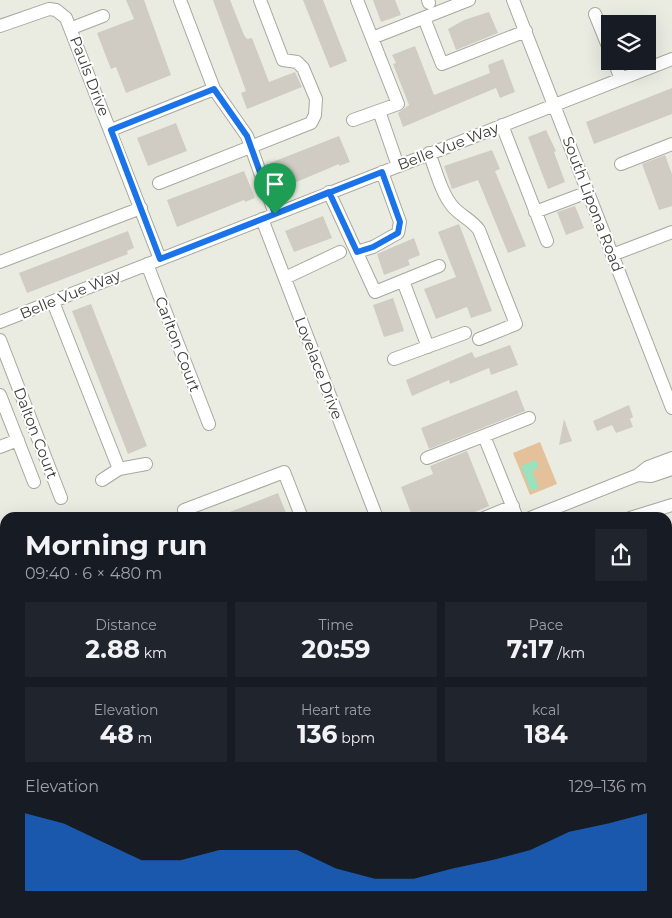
<!DOCTYPE html>
<html lang="en">
<head>
<meta charset="utf-8">
<style>
  :root { --surface:#171b24; --page:#20242c; --text:#f1f3f6; --muted:#9ea1a6; --accent:#1a73e8 }
  body { margin:0; font-family:Montserrat,sans-serif; background:var(--page); color:var(--text); height:100vh; display:flex; flex-direction:column; font-size:19px; white-space:nowrap }
  * { box-sizing:border-box; margin:0 }
  p { font-size:16px; color:var(--muted) }
  .icon { flex:none; width:28px; height:28px; fill:none; stroke:currentColor; stroke-width:2; stroke-linecap:round; stroke-linejoin:round }
  .map { position:relative; flex:1; overflow:hidden }
  .drawer { position:absolute; left:0px; top:512px; width:672px; height:406px; display:flex; flex-direction:column; background:var(--surface); border-radius:15px 15px 0 0; box-shadow:0 5px 20px #0002 }
  .drawer>* { flex:none }
  .buttons { position:absolute; left:601px; top:15px; display:grid; gap:10px }
  .buttons a { display:grid; place-items:center; width:55px; height:55px; border-radius:0px; background:var(--surface); box-shadow:0 5px 20px #0002; font-size:25px }
  .pin { position:absolute; display:grid; place-items:center; width:42px; height:42px; color:#fff; margin:-51px -21px; border-radius:50% 50% 50% 0; rotate:-45deg; box-shadow:0 0 5px #0007 }
  .pin .icon { rotate:45deg }
  .round { display:grid; place-items:center; flex:none; width:52px; height:52px; border-radius:0px; background:var(--page) }
  .overview { display:flex; align-items:center; justify-content:space-between; height:85px; padding:0 25px }
  h1 { font-size:28px; font-weight:700; line-height:38px }
  .stats { display:grid; grid-template-columns:repeat(3,1fr); gap:8px; height:85px; padding:5px 25px }
  .stats div { display:grid; align-content:center; border-radius:0px; background:var(--page); text-align:center }
  .stats b { font-size:25px; font-weight:700 }
  .stats small { font-size:14px; font-weight:400 }
  .stats p { font-size:14px }
  .chart { height:140px; padding:10px 25px }
  .chart p { display:flex; justify-content:space-between }
  .chart svg { width:100%; height:90px; margin-top:5px; fill:var(--accent); opacity:.7 }
  .map>svg:first-child { display:block }
  .green { fill:#e5c19b }
  .water { fill:#9ae2bd }
  .building { fill:#d0ccc3 }
  .lines { fill:none; stroke-linecap:round; stroke-linejoin:round }
  .minor-casing { stroke:#a6a89e; stroke-width:14 }
  .major-casing { stroke:#a6a89e; stroke-width:17 }
  .minor { stroke:#fff; stroke-width:12 }
  .major { stroke:#fff; stroke-width:15 }
  .route-casing { stroke:#fff; stroke-width:10 }
  .route { stroke:#1a73e8; stroke-width:6 }
  .labels { text-anchor:middle; dominant-baseline:central; stroke-width:4; stroke-linejoin:round; paint-order:stroke }
  .street-label { font-size:15px; fill:#3c3d39; stroke:#fff }
</style>
</head>
<body>
<div class="map">
<svg width="672" height="918" viewBox="0 0 672 918">
  <rect width="100%" height="100%" fill="#eaece2"/>
  <path class="green" d="M540 442 557 484 530 495 513 453Z"/>
  <path class="water" d="M536 460 539 468 532 471 539 488 531 491 521 466Z"/>
  <path class="building" d="M126 0H144L171 75 126 93 116 67 111 69 97 33 134 19Z
    M213 0H230L244 35 247 39 252 38 269 82 295 72 302 87 247 109 241 93 246 91Z
    M303 0H323L347 61 330 68Z
    M373 0H395L401 15 381 22Z
    M489 12 498 33 456 50 448 29 464 20Z
    M415 46 434 95 490 73 488 65 503 59 515 92 500 98 496 88 403 127 398 113 409 105 393 64 396 63 392 55Z
    M672 88V114L594 144 586 122Z
    M176 123 187 151 148 166 137 138Z
    M546 130 556 151 554 152 565 182 548 189 528 137Z
    M339 136 350 162 339 166V164L280 189 270 163Z
    M492 150 500 169 495 171 526 246 508 253 478 180 452 189 444 166Z
    M665 155 672 174V206L659 210 642 164Z
    M244 171 255 198 245 202 244 200 177 227 167 200Z
    M575 206 584 228 566 235 557 212Z
    M323 216 332 238 294 252 285 231Z
    M459 224 492 311 471 318 467 307 436 319 424 289 456 277 438 232Z
    M128 231 134 248 127 251 128 254 27 293 19 273Z
    M414 238 420 255 408 260 410 265 384 275 377 254Z
    M393 298 404 331 384 337 373 305Z
    M91 304 147 446 128 454 72 311Z
    M510 345 518 365 491 375 489 368 450 384 449 380 412 396 406 380 472 352 475 358Z
    M517 390 525 411 429 449 421 428Z
    M629 405 633 417 630 419 633 427 616 433 612 425 597 431 593 421Z
    M564 419 572 441 559 445Z
    M467 451 489 506 461 518H413L401 487 433 474 430 466Z
    M278 493 288 518H217V517Z"/>
  <g class="lines">
    <g class="minor-casing">
      <path id="minor" d="M180 0 214 89
        M428 0 429 3
        M513 0 672 408
        M595 14 610 51
        M424 18 442 64 526 31
        M0 26 49 9 56 10 66 18 160 259
        M72 28 103 16
        M372 38 469 0
        M614 61 621 79
        M379 111 398 166
        M353 120 398 104 357 0
        M502 125 547 241
        M111 130 214 89 247 136 275 214
        M429 153C436 170 441 193 453 207 461 216 472 220 479 230L516 324 479 339
        M621 164 672 144
        M159 183 311 123 315 115 316 99 303 68 297 62 283 60 260 0
        M329 192 375 292 439 266
        M535 212 588 192
        M262 219 377 518
        M357 252 373 247 398 233 400 222 382 172
        M612 255 672 232
        M0 262 141 208
        M147 264 209 424
        M285 278 340 252
        M403 281 428 347
        M53 302 119 469
        M0 322 672 59
        M0 340 61 498
        M394 359 465 333
        M0 395 34 482
        M484 436 517 518
        M0 447 18 440
        M427 458 529 418
        M638 475 651 476 672 469
        M102 480 119 469 146 464
        M187 518 184 510 284 472 302 518
        M484 518 513 506
        M530 518 638 475 648 467 672 458
        M630 518 672 505
        M668 542 672 541
        M668 566 672 565
        M0 583 5 581
        M668 773 672 771
        M70 914 71 918
        M197 914 198 918
        M440 918 451 914"/>
    </g>
    <g class="major-casing">
      <path id="major" d="M668 595 672 594
        M0 810 5 809"/>
    </g>
    <use href="#minor" class="minor"/>
    <use href="#major" class="major"/>
  </g>
  <g class="lines">
    <g class="route-casing">
      <path id="route" d="M275 214 160 259 111 130 214 89 247 136 275 214 329 192 357 252 373 247 398 233 400 222 382 172 275 214"/>
    </g>
    <use href="#route" class="route"/>
  </g>
  <g class="labels">
    <g class="street-label">
      <text transform="translate(90 76) rotate(69)">Pauls Drive</text>
      <text transform="translate(448 146) rotate(-21)">Belle Vue Way</text>
      <text transform="translate(593 204) rotate(69)">South Lipona Road</text>
      <text transform="translate(70 294) rotate(-22)">Belle Vue Way</text>
      <text transform="translate(178 344) rotate(69)">Carlton Court</text>
      <text transform="translate(319 368) rotate(69)">Lovelace Drive</text>
      <text transform="translate(36 433) rotate(69)">Dalton Court</text>
    </g>
  </g>
</svg>
<div class="buttons">
<a><svg class="icon" aria-label="layers" viewBox="0 0 24 24"><path d="M12 4l9 5-9 5-9-5zM3 14l9 5 9-5"/></svg></a>
</div>
<div class="pin" style="left:275px;top:214px;background:#1e9e55"><svg class="icon" aria-label="arrive" viewBox="0 0 24 24"><path d="M6 21V4h12l-3 4 3 4H6"/></svg></div>
<section class="drawer">
<div class="overview"><div><h1>Morning run</h1><p>09:40 · 6 × 480 m</p></div><a class="round"><svg class="icon" aria-label="share" viewBox="0 0 24 24"><path d="M12 15V3M7 8l5-5 5 5M5 13v7h14v-7"/></svg></a></div>
<div class="stats">
<div><p>Distance</p><b>2.88<small> km</small></b></div>
<div><p>Time</p><b>20:59</b></div>
<div><p>Pace</p><b>7:17<small> /km</small></b></div>
</div>
<div class="stats">
<div><p>Elevation</p><b>48<small> m</small></b></div>
<div><p>Heart rate</p><b>136<small> bpm</small></b></div>
<div><p>kcal</p><b>184</b></div>
</div>
<div class="chart"><p><span>Elevation</span>129–136 m</p>
<svg viewBox="0 0 160 44" preserveAspectRatio="none"><path d="M0 44V6L10 11L20 20L30 29L40 29L50 24L60 24L70 24L80 33L90 38L100 38L110 33L120 29L130 24L140 15L150 11L160 6V44z"/></svg>
</div>
</section>
</div>
</body>
</html>
